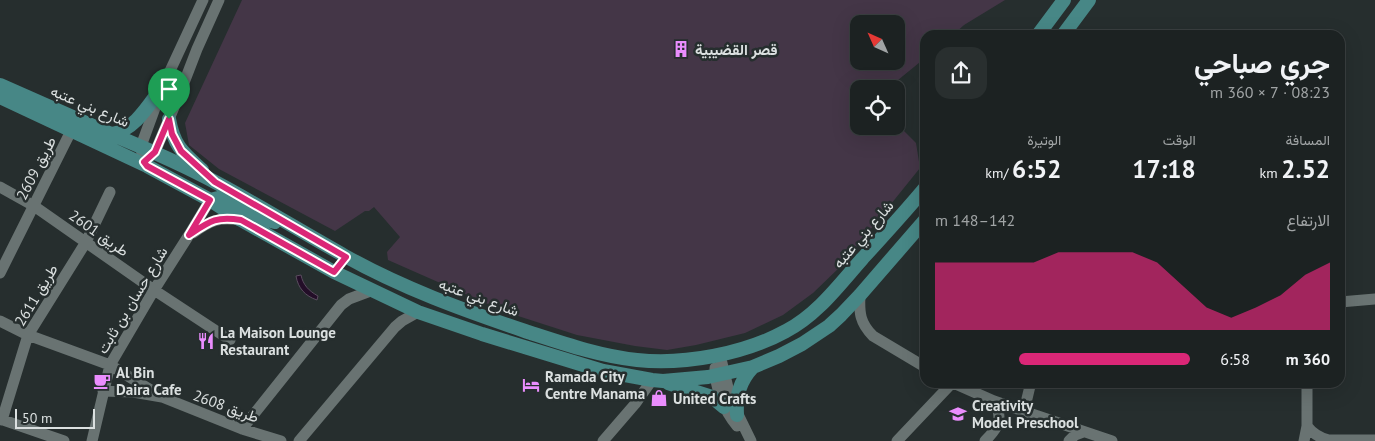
<!DOCTYPE html>
<html lang="ar">
<head>
<meta charset="utf-8">
<style>
  :root { --surface:#1c2222; --page:#292f2f; --text:#f1f3f6; --muted:#a0a4a5; --line:#3a3f40; --accent:#db2777 }
  body { margin:0; font-family:"PT Sans",Vazirmatn,sans-serif; background:var(--page); color:var(--text); direction:rtl; height:100vh; display:flex; flex-direction:column; font-size:19px; white-space:nowrap }
  * { box-sizing:border-box; margin:0 }
  p { font-size:16px; color:var(--muted) }
  .icon { flex:none; width:28px; height:28px; fill:none; stroke:currentColor; stroke-width:2; stroke-linecap:round; stroke-linejoin:round }
  .map { position:relative; flex:1; overflow:hidden; direction:ltr }
  .side { position:absolute; left:920px; top:30px; width:425px; height:358px; display:flex; flex-direction:column; background:var(--surface); border-radius:15px; box-shadow:0 5px 20px #0002,0 0 0 1px var(--line); direction:rtl }
  .side>* { flex:none }
  .needle { width:32px; rotate:315deg }
  .buttons { position:absolute; left:850px; top:15px; display:grid; gap:10px }
  .buttons a { display:grid; place-items:center; width:55px; height:55px; border-radius:10px; background:var(--surface); box-shadow:0 5px 20px #0002,0 0 0 1px var(--line); font-size:25px }
  .scale { position:absolute; left:15px; bottom:12px; width:80px; box-sizing:border-box; padding-left:5px; border:2px solid #dbe0e0; border-top:0; font-size:14px; line-height:18px; white-space:nowrap; color:#dbe0e0; -webkit-text-stroke:4px #262e2e; paint-order:stroke }
  .pin { position:absolute; display:grid; place-items:center; width:42px; height:42px; color:#fff; margin:-51px -21px; border-radius:50% 50% 50% 0; rotate:-45deg; box-shadow:0 0 5px #0007 }
  .pin .icon { rotate:45deg }
  .round { display:grid; place-items:center; flex:none; width:52px; height:52px; border-radius:15px; background:var(--page) }
  .overview { display:flex; align-items:center; justify-content:space-between; height:85px; padding:0 15px }
  h1 { font-size:28px; font-weight:700; line-height:38px }
  .stats { display:grid; grid-template-columns:repeat(3,1fr); gap:8px; height:85px; padding:5px 15px }
  .stats div { display:grid; align-content:center }
  .stats b { font-size:25px; font-weight:700 }
  .stats small { font-size:14px; font-weight:400 }
  .stats p { font-size:14px }
  .chart { height:140px; padding:10px 15px }
  .chart p { display:flex; justify-content:space-between }
  .chart svg { width:100%; height:90px; margin-top:5px; fill:var(--accent); opacity:.7 }
  ul { padding:0 15px; list-style:none; font-size:16px }
  li { display:grid; grid-template-columns:80px 60px 1fr; align-items:center; height:38px }
  li i { height:12px; border-radius:6px; background:var(--accent) }
  .map>svg:first-child { display:block }
  .green { fill:#443647; fill-rule:evenodd }
  .water { fill:#230e28; stroke:#5a4d5f }
  .lines { fill:none; stroke-linecap:round; stroke-linejoin:round }
  .minor { stroke:#697372; stroke-width:11 }
  .major { stroke:#478786; stroke-width:14 }
  .route-casing { stroke:#fff; stroke-width:10 }
  .route { stroke:#db2777; stroke-width:6 }
  .labels { text-anchor:middle; dominant-baseline:central; stroke-width:5; stroke-linejoin:round; paint-order:stroke }
  .poi-label { font-size:15px; font-weight:bold; fill:#dbe0e0; stroke:#262e2e; text-anchor:start }
  .street-label { font-size:15px; fill:#dbe0e0; stroke:#262e2e }
</style>
</head>
<body>
<div class="map">
<svg width="1375" height="441" viewBox="0 0 1375 441">
  <rect width="100%" height="100%" fill="#262e2e"/>
  <path class="green" d="M242 0H1005L964 25 953 35H925V58L887 89H859V126H896V123L916 143 920 168 841 266 813 293 783 315 745 333 696 345 667 350 635 346 577 335 506 312 388 260 387 252 400 237 374 207 369 211H365L335 231 219 169 189 145 185 123ZM859 24H896V61H859Z"/>
  <path class="water" d="M301 275C303 285 309 291 318 296L317 300C305 296 298 288 296 276Z"/>
  <g class="lines">
    <path class="minor" d="M142 155 141 146 163 86 203 0
      M141 164 155 152 180 93 197 49 219 0
      M0 187 34 206 154 290 230 340
      M193 233C211 220 219 217 240 220
      M0 273 71 131
      M860 295C859 313 860 323 873 336L925 367
      M1340 302 1375 299
      M0 321 28 335 110 365 154 392
      M718 355 722 363 731 400 751 441
      M715 368C715 389 724 410 737 426
      M951 382 994 401 1112 441
      M103 391 133 392 162 397 242 429 281 441
      M1024 411 1031 382
      M0 419 64 441
      M2 420 28 335 86 242 110 192
      M1307 426C1313 434 1320 438 1329 440H1375
      M242 429 341 305 349 299 373 290
      M92 441 110 365 154 290 189 235 210 200
      M299 441 395 327 402 321 418 312
      M603 441 635 404 652 380
      M897 441 952 383
      M985 441C998 428 1004 419 994 401
      M1069 441 1075 435 1083 432
      M1304 441 1307 426V382"/>
    <path class="major" d="M1038 35 1064 0
      M1063 35 1089 0
      M0 85C37 101 74 118 111 134 147 149 182 164 217 183 260 206 302 232 345 256 402 288 463 310 525 331 562 343 599 356 637 360 684 365 744 354 786 331 817 315 839 285 862 259 883 236 905 212 925 188
      M0 97 147 166 210 200 241 220 334 272 418 312 482 334 603 371 652 380 663 381 708 377 753 367 779 356 802 344 829 326 841 315 860 295 925 220
      M169 119C174 146 182 152 202 170
      M112 134C136 129 149 104 163 86
      M210 200 218 198 224 199 258 217 275 222
      M668 383 712 397 724 407
      M737 415C736 396 739 382 753 367"/>
  </g>
  <g class="lines">
    <g class="route-casing">
      <path id="route" d="M169 119 172 134 181 151 215 182 346 257 334 272 241 220C216 216 210 221 189 235L210 200 147 166 144 162 155 152Z"/>
    </g>
    <use href="#route" class="route"/>
  </g>
  <defs>
    <g id="building-bare" transform="scale(1.35)"><path d="M-4-6H4V6H1V3H-1V6H-4ZM-2.5-4.3h1.7v1.8h-1.7ZM.8-4.3h1.7v1.8H.8ZM-2.5-1h1.7V.8h-1.7ZM.8-1h1.7V.8H.8Z" fill="#ea8dfd" stroke="#262e2e" stroke-width="2.5" paint-order="stroke"/></g>
    <g id="restaurant-bare" transform="scale(1.35)"><path d="M-5-6h1v4h1v-4h1v4h1v-4h1v5L-1.5 .5V6h-2V.5L-5-1ZM5-6V6H3V1.5H1.5Q1.5-4 5-6Z" fill="#ea8dfd" stroke="#262e2e" stroke-width="2.5" paint-order="stroke"/></g>
    <g id="cafe-bare" transform="scale(1.35)"><path d="M-5.5-4.5H6V0H3Q3 3.5 0 3.5H-2.5Q-5.5 3.5-5.5 0ZM3-3.2v2h1.7v-2ZM-6 4.5H4V6H-6Z" fill="#ea8dfd" stroke="#262e2e" stroke-width="2.5" paint-order="stroke"/></g>
    <g id="hotel-bare" transform="scale(1.35)"><path d="M-6-4.5h1.5V1H6V5H4.5V3h-9V5H-6ZM-4 0a1.8 1.8 0 1 1 3.6 0ZM.5 0V-2.5h3Q6-2.5 6 0Z" fill="#ea8dfd" stroke="#262e2e" stroke-width="2.5" paint-order="stroke"/></g>
    <g id="shop-bare" transform="scale(1.35)"><path d="M-5-2.5h2.3a2.7 3.5 0 0 1 5.4 0H5L5.5 6h-11ZM-1.5-2.5h3a1.5 2.3 0 0 0-3 0Z" fill="#ea8dfd" stroke="#262e2e" stroke-width="2.5" paint-order="stroke"/></g>
    <g id="school-bare" transform="scale(1.35)"><path d="M0-5L7-2L0 1L-7-2ZM-4 1L0 2.5L4 1V4Q0 6-4 4Z" fill="#ea8dfd" stroke="#262e2e" stroke-width="2.5" paint-order="stroke"/></g>
  </defs>
  <g fill-rule="evenodd">
    <use href="#building-bare" x="681" y="49"/>
    <use href="#restaurant-bare" x="206" y="341"/>
    <use href="#cafe-bare" x="102" y="381"/>
    <use href="#hotel-bare" x="531" y="385"/>
    <use href="#shop-bare" x="659" y="398"/>
    <use href="#school-bare" x="958" y="414"/>
  </g>
  <g class="labels">
    <g class="poi-label">
      <text x="695" y="49">قصر القضيبية</text>
      <text x="220" y="332">La Maison Lounge<tspan x="220" dy="17">Restaurant</tspan></text>
      <text x="116" y="372">Al Bin<tspan x="116" dy="17">Daira Cafe</tspan></text>
      <text x="545" y="376">Ramada City<tspan x="545" dy="17">Centre Manama</tspan></text>
      <text x="673" y="398">United Crafts</text>
      <text x="972" y="405">Creativity<tspan x="972" dy="17">Model Preschool</tspan></text>
    </g>
    <g class="street-label">
      <text transform="translate(90 106) rotate(23)">شارع بني عتبه</text>
      <text transform="translate(36 168) rotate(-63)">طريق 2609</text>
      <text transform="translate(99 233) rotate(35)">طريق 2601</text>
      <text transform="translate(863 234) rotate(-49)">شارع بني عتبه</text>
      <text transform="translate(36 295) rotate(-59)">طريق 2611</text>
      <text transform="translate(479 297) rotate(20)">شارع بني عتبه</text>
      <text transform="translate(132 300) rotate(-59)">شارع حسان بن ثابت</text>
      <text transform="translate(226 406) rotate(20)">طريق 2608</text>
    </g>
  </g>
</svg>
<div class="buttons">
<a><svg class="needle" viewBox="-14 -14 28 28"><path d="M0-13l5 13h-10z" fill="#e53935"/><path d="M0 13l5-13h-10z" fill="#a0a4a5"/></svg></a>
<a><svg class="icon" aria-label="locate" viewBox="0 0 24 24"><circle cx="12" cy="12" r="6"/><path d="M12 2v4M12 18v4M2 12h4M18 12h4"/></svg></a>
</div>
<div class="scale">50 m</div>
<div class="pin" style="left:169px;top:119px;background:#1e9e55"><svg class="icon" aria-label="arrive" viewBox="0 0 24 24"><path d="M6 21V4h12l-3 4 3 4H6"/></svg></div>
<section class="side">
<div class="overview"><div><h1>جري صباحي</h1><p>08:23 · 7 × 360 m</p></div><a class="round"><svg class="icon" aria-label="share" viewBox="0 0 24 24"><path d="M12 15V3M7 8l5-5 5 5M5 13v7h14v-7"/></svg></a></div>
<div class="stats">
<div><p>المسافة</p><b>2.52<small> km</small></b></div>
<div><p>الوقت</p><b>17:18</b></div>
<div><p>الوتيرة</p><b>6:52<small> /km</small></b></div>
</div>
<div class="chart"><p><span>الارتفاع</span>142–148 m</p>
<svg viewBox="0 0 160 44" preserveAspectRatio="none"><path d="M0 44V11L10 11L20 11L30 11L40 11L50 6L60 6L70 6L80 6L90 11L100 22L110 33L120 38L130 33L140 27L150 17L160 11V44z"/></svg>
</div>
<ul>
<li><b>360 m</b>6:58<i style="width:67%"></i></li>
</ul>
</section>
</div>
</body>
</html>
